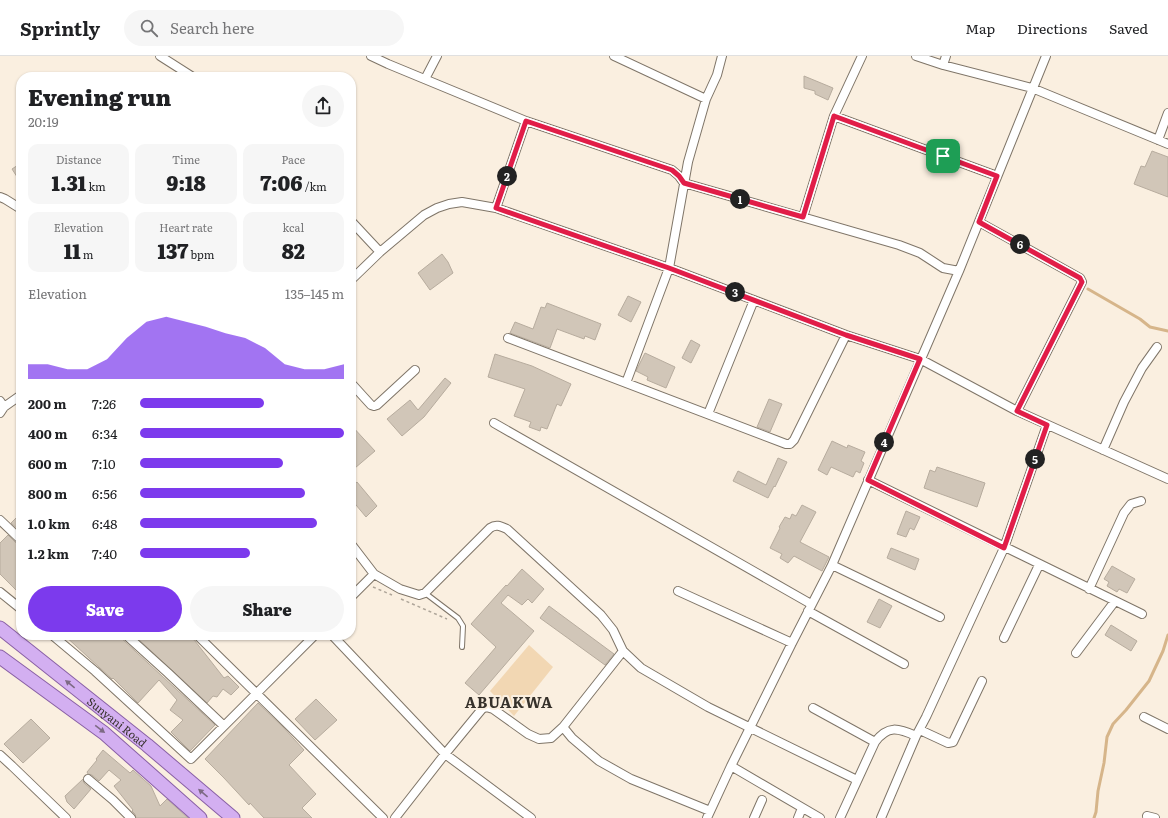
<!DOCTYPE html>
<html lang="en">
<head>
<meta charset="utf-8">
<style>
  :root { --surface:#fff; --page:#f6f6f6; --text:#202124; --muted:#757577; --line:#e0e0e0; --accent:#7c3aed }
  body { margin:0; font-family:Literata,serif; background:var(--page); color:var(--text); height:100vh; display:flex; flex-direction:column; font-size:15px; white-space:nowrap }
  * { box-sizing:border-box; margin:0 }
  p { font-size:13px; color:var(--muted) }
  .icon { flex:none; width:22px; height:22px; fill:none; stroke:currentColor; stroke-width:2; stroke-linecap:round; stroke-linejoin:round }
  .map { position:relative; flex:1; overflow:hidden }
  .drawer { position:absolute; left:16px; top:16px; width:340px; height:568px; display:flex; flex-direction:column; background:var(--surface); border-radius:16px; box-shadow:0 1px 3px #0004 }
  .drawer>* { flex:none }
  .pin { position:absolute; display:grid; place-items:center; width:34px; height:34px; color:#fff; margin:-17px; border-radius:8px; box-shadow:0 2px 6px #0006 }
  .km { position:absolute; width:20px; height:20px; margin:-10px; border-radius:50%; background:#222; color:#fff; font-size:11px; line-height:20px; text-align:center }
  .round { display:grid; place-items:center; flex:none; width:42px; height:42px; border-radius:21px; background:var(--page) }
  .overview { display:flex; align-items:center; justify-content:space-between; height:68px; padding:0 12px }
  h1 { font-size:22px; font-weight:800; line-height:30px }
  .metrics { display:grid; grid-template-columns:repeat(3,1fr); gap:6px; height:68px; padding:4px 12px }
  .metrics div { display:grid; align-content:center; border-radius:10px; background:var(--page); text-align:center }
  .metrics b { font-size:20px; font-weight:800 }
  .metrics small { font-size:11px; font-weight:400 }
  .metrics p { font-size:11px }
  .chart { height:112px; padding:8px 12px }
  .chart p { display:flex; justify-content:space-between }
  .chart svg { width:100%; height:72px; margin-top:4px; fill:var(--accent); opacity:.7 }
  .cta { display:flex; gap:8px; margin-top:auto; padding:8px 12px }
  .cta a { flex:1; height:46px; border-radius:24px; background:var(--accent); color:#fff; font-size:16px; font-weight:800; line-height:46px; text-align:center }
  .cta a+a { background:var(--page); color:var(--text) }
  ul { padding:0 12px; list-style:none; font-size:13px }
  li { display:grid; grid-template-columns:64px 48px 1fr; align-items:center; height:30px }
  li i { height:10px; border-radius:5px; background:var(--accent) }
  header { display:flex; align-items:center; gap:24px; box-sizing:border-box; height:56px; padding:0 20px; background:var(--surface); border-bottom:1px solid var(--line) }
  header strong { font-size:19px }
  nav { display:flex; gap:22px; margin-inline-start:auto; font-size:14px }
  .search { width:280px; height:36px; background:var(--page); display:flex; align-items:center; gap:10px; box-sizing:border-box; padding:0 14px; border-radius:22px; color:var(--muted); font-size:15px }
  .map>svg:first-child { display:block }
  .green { fill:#f2d7b3 }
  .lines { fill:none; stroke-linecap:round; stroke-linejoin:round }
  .stream { stroke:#d6b58a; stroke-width:3 }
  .building { fill:#d1c6b8; stroke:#b7ac9e }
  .lane-casing { stroke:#7f7568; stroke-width:6 }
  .street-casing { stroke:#7f7568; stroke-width:10 }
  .primary-casing { stroke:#8960a5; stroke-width:15 }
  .path { stroke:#aea599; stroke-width:1.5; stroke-dasharray:3 3; stroke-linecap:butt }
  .lane { stroke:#fff; stroke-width:4 }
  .street { stroke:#fff; stroke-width:8 }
  .primary { stroke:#d3aff1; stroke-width:13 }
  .oneway { fill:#7d6a84 }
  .route-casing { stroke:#fff; stroke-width:8 }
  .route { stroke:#e11d48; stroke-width:5 }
  .labels { text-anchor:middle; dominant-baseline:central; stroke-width:4; stroke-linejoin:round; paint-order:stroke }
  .street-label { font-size:11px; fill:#36312b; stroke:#faefe0 }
  .district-label { font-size:15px; font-weight:bold; letter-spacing:1px; fill:#36312b; stroke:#faefe0 }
</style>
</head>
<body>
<header>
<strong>Sprintly</strong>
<div class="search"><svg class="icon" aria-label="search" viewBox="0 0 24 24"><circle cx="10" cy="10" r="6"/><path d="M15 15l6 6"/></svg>Search here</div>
<nav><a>Map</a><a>Directions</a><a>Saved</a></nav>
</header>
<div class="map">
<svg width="1168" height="762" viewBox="0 0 1168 762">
  <rect width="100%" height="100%" fill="#faefe0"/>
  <path class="green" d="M529 589 553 611 514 660 490 635Z"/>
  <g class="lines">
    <path class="stream" d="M1088 233 1140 263 1150 271 1168 275
      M1094 762 1096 756 1098 735 1104 707 1107 681 1113 668 1126 654 1149 625 1163 595 1168 579"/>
  </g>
  <path class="building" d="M804 20 833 32 828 44 815 38V35L804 32Z
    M1152 95 1168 101V141L1134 128 1141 110 1145 111Z
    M21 107V127L12 113Z
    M442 198 448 206 453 217 430 234 418 217Z
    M628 240 641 246 631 266 618 259Z
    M547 247 601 268 595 284 585 280 584 283 557 273 550 292 510 277 515 266 533 273 541 251 545 252Z
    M691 284 700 289 691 307 682 302Z
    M645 297 675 311 666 332 647 324 648 321 636 315Z
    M495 298 532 310 571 328 561 350 557 348 547 373 541 371 540 375 529 371 531 366 514 360 525 333 488 321Z
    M445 322 451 327 424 361 402 380 387 363 410 344 418 354Z
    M769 343 782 348 770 376 757 371Z
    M351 369 375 395 355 412 351 408Z
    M832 385 847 392 848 389 865 396 861 405 864 407 860 417 856 415 853 421 831 411 827 419 818 414Z
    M778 402 787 406 775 431 774 430 768 442 733 425 738 415 766 429Z
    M937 411 985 427 977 451 924 432 930 414 935 416Z
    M357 426 377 450 366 461 351 443V431Z
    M802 449 816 456 800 486 829 501 822 515 794 500 788 507 780 502 782 498 770 492 780 472 779 471 785 461 790 463 792 458 796 460Z
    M906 455 920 461 914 474 910 472 906 481 897 478Z
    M21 457V476L11 467Z
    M8 479 21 492V539L0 518V487Z
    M891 492 919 503 915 514 887 502Z
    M1112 510 1135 523 1127 537 1119 533 1117 536 1107 530 1109 526 1104 523Z
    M522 513 544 533 532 547 528 543 522 549 508 539 501 547 534 575 479 639 465 627 496 591 471 568 506 529 507 530Z
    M879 543 892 550 880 572 867 566Z
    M549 550 614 598 605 609 540 562Z
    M1111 569 1137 585 1131 595 1105 579Z
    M64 579H121L122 583 215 669 190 695 171 676 183 664 170 654 177 644 159 624 138 647 113 622 112 623Z
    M134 579H188L195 585 224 622 228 620 239 631 231 639 223 633 217 641 213 640 207 647Z
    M316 643 337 664 315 684 295 663Z
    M258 647 283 671 304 694 289 709 316 738 302 752 312 762H264L250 747 249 749 224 722 205 703Z
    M31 663 50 682 23 707 4 688Z
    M103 694 130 717 133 714 151 730 160 750 167 743 188 762H136L135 758 132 755 133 754 114 730 121 724 109 714 99 725 92 719 88 718 87 716 97 704 96 703Z
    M83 723 84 727 91 733 74 753 67 746 65 740Z"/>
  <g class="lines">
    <g class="lane-casing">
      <path id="lane" d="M425 537 458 562 463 570 462 591"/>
    </g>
    <g class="street-casing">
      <path id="street" d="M160 0 193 21
        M371 0 388 8 526 65 672 114 679 120 684 127 899 189 920 197 943 212 959 215
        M614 0 706 43
        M916 0 943 9 1032 32 1168 88
        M943 9 946 0
        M425 23 437 0
        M834 60 997 120
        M1158 84 1168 57
        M0 141 5 143 21 153
        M496 152 526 65
        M803 161 834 60 862 0
        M351 165 380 196
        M979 166 1080 222 1082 226 1017 355
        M351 224 380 196 424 159 437 152 449 148 462 146 496 152 669 212 846 279 920 303 1017 355 1168 423
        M508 282 786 388H790L794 384 846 279
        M351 327 371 349 374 350 377 349 415 314
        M626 327 669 212 688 106 706 43 717 19 722 0
        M0 345 4 351 0 357
        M4 351 21 339
        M708 358 754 244
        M494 367 811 548
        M1103 394 1124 346 1142 312 1157 291
        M868 424 1142 558
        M0 464 21 484
        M351 488 374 518 400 533 419 539 425 537 490 472C496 468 500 470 507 473L601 559 613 574 623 595 641 612 708 651 857 724
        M832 509 940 561
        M1089 533 1124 457 1131 448 1141 445
        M678 535 792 587
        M0 536 21 553
        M351 541 374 518
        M808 555 904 608
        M52 579 95 615 191 703 315 579
        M126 579 168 617 224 670
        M197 579 383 762
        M332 579 445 698 531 762
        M1004 582 1039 509
        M1076 597 1115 545
        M813 652 875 686
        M1144 661 1168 673
        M563 671 623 595
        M920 674 948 687 953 686 982 625
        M0 699 12 710 66 762
        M731 710 820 762
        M88 723 113 744 131 762
        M1147 760 1155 762
        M395 762 445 698 482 653 486 651 493 653 528 678 539 683 551 682 563 671 572 682 599 705 631 723 710 755
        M707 762 731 710 792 587 832 509 959 215 1046 0
        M754 762 762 744
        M798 762 802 752
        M840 762 875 686C888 669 898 672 916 680L926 661 1004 492 1047 369
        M881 762 916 680"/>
    </g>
    <g class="primary-casing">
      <g id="primary">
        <path id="s1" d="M0 572 147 689 233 762"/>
        <path d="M0 601 104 677 200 762"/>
      </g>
    </g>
    <path class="path" d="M373 531 392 539
      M401 543 447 563"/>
    <use href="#lane" class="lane"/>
    <use href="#street" class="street"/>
    <use href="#primary" class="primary"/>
  </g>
  <defs><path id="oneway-solid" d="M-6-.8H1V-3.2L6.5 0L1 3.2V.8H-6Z"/></defs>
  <g class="oneway">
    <use href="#oneway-solid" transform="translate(70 628) rotate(-141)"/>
    <use href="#oneway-solid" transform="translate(100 673) rotate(37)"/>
    <use href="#oneway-solid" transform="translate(203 737) rotate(-140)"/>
  </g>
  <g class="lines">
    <g class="route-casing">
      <path id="route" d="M834 60 997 120 979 166 1080 222 1082 226 1017 355 1047 369 1004 492 868 424 920 303 846 279 669 212 496 152 526 65 672 114 679 120 684 127 803 161Z"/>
    </g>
    <use href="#route" class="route"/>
  </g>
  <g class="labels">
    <g class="street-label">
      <text stroke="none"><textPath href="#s1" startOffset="150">Sunyani Road</textPath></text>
    </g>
    <g class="district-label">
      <text x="509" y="645">ABUAKWA</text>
    </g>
  </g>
</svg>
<div class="pin" style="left:943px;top:100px;background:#1e9e55"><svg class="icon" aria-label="arrive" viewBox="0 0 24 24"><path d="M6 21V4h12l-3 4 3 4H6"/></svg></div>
<b class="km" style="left:740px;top:143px">1</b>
<b class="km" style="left:507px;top:120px">2</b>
<b class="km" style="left:735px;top:236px">3</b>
<b class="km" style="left:884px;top:386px">4</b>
<b class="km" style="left:1035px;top:403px">5</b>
<b class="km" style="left:1020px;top:188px">6</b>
<section class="drawer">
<div class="overview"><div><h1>Evening run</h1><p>20:19</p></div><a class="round"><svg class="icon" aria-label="share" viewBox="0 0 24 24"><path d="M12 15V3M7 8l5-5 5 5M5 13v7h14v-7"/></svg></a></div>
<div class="metrics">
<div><p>Distance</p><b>1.31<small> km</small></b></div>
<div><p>Time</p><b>9:18</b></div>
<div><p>Pace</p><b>7:06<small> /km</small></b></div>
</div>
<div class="metrics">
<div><p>Elevation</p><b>11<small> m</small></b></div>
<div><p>Heart rate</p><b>137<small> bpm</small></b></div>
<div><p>kcal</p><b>82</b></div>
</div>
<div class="chart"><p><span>Elevation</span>135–145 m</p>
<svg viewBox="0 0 160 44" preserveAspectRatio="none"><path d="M0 44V35L10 35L20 38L30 38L40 32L50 19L60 9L70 6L80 9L90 12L100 16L110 19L120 25L130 35L140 38L150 38L160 35V44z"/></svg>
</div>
<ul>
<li><b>200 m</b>7:26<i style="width:61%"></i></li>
<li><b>400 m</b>6:34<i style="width:100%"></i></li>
<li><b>600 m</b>7:10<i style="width:70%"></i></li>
<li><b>800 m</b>6:56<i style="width:81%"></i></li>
<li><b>1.0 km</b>6:48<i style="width:87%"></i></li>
<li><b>1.2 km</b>7:40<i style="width:54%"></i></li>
</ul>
<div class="cta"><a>Save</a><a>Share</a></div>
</section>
</div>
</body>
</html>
